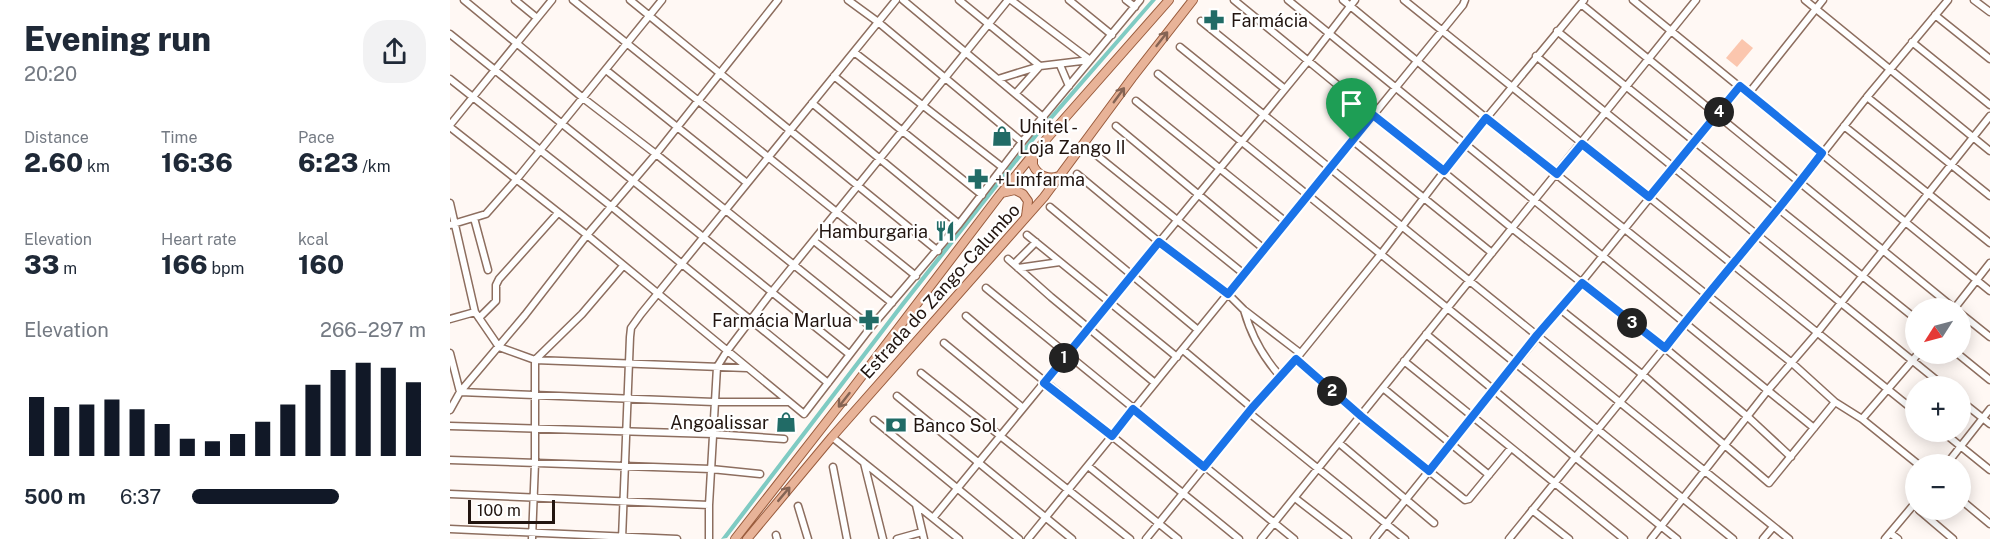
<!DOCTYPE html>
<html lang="en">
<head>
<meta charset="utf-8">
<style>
  :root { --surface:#fff; --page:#f2f2f3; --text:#1f2937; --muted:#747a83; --accent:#111827 }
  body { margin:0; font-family:"Public Sans",sans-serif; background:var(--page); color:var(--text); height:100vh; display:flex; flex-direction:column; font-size:22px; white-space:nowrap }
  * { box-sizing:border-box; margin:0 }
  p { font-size:20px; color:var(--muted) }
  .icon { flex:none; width:33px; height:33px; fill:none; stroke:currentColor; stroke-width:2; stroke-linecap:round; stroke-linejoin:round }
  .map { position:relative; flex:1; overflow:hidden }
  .side { display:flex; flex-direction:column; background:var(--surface); width:450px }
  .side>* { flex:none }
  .needle { width:39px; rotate:234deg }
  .controls { position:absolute; left:1455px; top:298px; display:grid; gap:12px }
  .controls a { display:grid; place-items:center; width:66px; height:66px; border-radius:50%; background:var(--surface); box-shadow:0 3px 15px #0003; font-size:30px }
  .scale { position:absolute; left:18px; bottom:15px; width:87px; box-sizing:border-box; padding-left:6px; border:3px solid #221510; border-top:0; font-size:16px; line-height:21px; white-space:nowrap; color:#221510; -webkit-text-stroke:4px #fff; paint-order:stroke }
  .pin { position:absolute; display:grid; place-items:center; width:51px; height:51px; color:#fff; margin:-62px -26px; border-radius:50% 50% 50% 0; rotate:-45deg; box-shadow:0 0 6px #0007 }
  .pin .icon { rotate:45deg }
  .km { position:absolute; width:30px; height:30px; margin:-15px; border-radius:50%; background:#222; color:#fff; font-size:16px; line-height:30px; text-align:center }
  .round { display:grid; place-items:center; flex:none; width:63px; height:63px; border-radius:24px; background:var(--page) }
  .head { display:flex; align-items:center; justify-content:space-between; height:102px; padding:0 24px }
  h1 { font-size:33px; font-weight:800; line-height:45px }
  .figures { display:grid; grid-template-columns:repeat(3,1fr); gap:9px; height:102px; padding:6px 24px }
  .figures div { display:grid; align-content:center }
  .figures b { font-size:26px; font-weight:800 }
  .figures small { font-size:16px; font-weight:400 }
  .figures p { font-size:16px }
  .chart { height:168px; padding:12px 24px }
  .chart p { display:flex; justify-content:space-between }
  .chart svg { width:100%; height:108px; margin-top:6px; stroke:var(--accent); stroke-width:6 }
  ul { padding:0 24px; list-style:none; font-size:20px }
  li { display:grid; grid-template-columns:96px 72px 1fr; align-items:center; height:45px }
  li i { height:15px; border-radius:8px; background:var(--accent) }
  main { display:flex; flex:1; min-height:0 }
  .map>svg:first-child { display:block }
  .green { fill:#fbc6ae }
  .water { fill:#7fcbc3 }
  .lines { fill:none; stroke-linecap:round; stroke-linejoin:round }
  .minor-casing { stroke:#8d6e5f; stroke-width:9 }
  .major-casing { stroke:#995b3c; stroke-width:10 }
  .minor { stroke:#fff; stroke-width:6 }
  .major { stroke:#e8b398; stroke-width:8 }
  .oneway { stroke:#856454 }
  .route-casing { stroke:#fff; stroke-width:12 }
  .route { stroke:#1a73e8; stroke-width:8 }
  .labels { text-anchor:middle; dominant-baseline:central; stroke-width:4.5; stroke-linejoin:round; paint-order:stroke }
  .poi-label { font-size:18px; fill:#221510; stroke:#fff; text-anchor:start }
  .street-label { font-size:18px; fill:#221510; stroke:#fff }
</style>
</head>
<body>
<main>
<section class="side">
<div class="head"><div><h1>Evening run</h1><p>20:20</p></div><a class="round"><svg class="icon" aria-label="share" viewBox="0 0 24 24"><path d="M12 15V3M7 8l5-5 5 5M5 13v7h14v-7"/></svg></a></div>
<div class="figures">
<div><p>Distance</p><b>2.60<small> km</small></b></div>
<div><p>Time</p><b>16:36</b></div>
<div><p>Pace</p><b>6:23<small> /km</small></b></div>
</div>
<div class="figures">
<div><p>Elevation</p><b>33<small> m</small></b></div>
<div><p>Heart rate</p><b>166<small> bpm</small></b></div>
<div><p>kcal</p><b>160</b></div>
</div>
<div class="chart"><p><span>Elevation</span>266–297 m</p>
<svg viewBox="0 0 160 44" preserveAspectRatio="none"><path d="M5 44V20M15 44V24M25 44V23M35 44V21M45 44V25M55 44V31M65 44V37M75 44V38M85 44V35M95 44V30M105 44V23M115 44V15M125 44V9M135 44V6M145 44V8M155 44V14"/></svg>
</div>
<ul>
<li><b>500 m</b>6:37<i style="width:63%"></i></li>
</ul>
</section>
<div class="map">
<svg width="1540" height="539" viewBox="0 0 1540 539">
  <rect width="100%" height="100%" fill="#fff8f4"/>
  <path class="green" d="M1292 39 1303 48 1287 67 1276 58Z"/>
  <path class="water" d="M701 0H706L588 136 454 306 277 538 271 539 451 303 585 133Z"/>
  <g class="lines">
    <g class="minor-casing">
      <path id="minor" d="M14 0 133 98 206 154 421 327
        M65 0 87 18
        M123 0 466 276
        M180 0 488 251
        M398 0 428 22 572 142
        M453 0 593 117
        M509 0 590 66 566 93
        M561 0 640 60
        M619 0 662 35
        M676 0 685 7
        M784 0 1063 229 1215 348 1298 417 1341 457
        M838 0 1364 428
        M893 0 1036 118 1342 363 1385 402 1412 419 1469 465
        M954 0 1466 412
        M1183 0 1540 291
        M1355 0 1540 151
        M1524 0 1540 12
        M1131 4 1505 309
        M1485 15 1540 59
        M751 21 835 89
        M1107 31 1466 319
        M0 34 399 354
        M1462 42 1540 105
        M730 47 1339 539
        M404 52 552 167
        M1086 56 1495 387
        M610 65 619 86
        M156 70 297 183
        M708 74 1283 539
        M384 76 532 195
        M0 79 162 207 378 383
        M548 79 590 66 640 60
        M1299 93 1373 0
        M1417 97 1540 196
        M686 101 836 222
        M362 103 509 224 572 142 690 0
        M0 125 102 0
        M666 126 814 249
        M1394 126 1540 243
        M0 127 137 235 354 414 421 327 509 224
        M902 140 1042 253
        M644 153 794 274
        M627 174 709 242 778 294 794 310 850 353
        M0 203 25 312 49 347 85 360 297 368
        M600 207 748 330
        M24 218 38 270
        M0 225 36 214 66 180 212 0
        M577 235 727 357
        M364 241 442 303
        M558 259 601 297 705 383
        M564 264 586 242
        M568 268 610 262
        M536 288 844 539
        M1110 309 1193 375 1319 483 1385 402
        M1504 309 1540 263
        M794 310C801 335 813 357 830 376
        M1510 313 1540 337
        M516 316C605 392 698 464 789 539
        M29 318 46 301V285L49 279 108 213
        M0 319 25 312
        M976 334 1126 458 1227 539
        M494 343 573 408
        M733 350 802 408
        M0 353 10 392 264 402H339
        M1508 354 1540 380
        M846 359 911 416 1015 500 1019 499 1061 448
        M954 361 1174 539
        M471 373 680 539
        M933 388 1039 475
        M447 396 622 539
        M1510 400 1540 424
        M0 410 10 392 75 315 137 235 206 154 328 0
        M798 412 955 539
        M1412 419 1468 354
        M424 420 569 539
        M0 426 263 434 334 439
        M1493 432 1540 470
        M382 437 509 539
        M889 443 984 523
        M0 460 261 469 310 474
        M414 463 433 539
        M1496 465 1540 409
        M638 466 728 539
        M383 467 397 539
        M0 494 259 505
        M845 498 898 539
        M1510 499 1540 524
        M466 505 474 539
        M348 506 358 539
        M1082 510 1119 539
        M1469 510 1503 539
        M483 518 858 61 905 0
        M0 529 227 539
        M1440 533 1448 539
        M326 535 327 539
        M82 539 85 463V360L132 314 173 266
        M172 539 180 337 181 328 191 314 446 0
        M259 539V505L267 367 277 351 321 293 558 0
        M447 539 472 532
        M578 539 1013 5 1015 0
        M696 539 802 408 846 359 931 254 1015 144 1134 0
        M811 539 1246 0
        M924 539 1290 86
        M1059 539 1282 264 1329 209 1417 97 1498 0
        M1201 539 1318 390 1367 333 1540 116
        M1313 539 1323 527
        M1435 539 1466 502"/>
    </g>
    <g class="major-casing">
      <path id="major" d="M583 156V165C588 176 599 180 609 176
        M552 193 565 190 573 194 578 201 576 216
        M285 539 399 393 549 196 585 152 719 0
        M297 539 382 437 594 197 682 78 743 0"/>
    </g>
    <use href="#minor" class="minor"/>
    <use href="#major" class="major"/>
  </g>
  <defs><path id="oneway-shaft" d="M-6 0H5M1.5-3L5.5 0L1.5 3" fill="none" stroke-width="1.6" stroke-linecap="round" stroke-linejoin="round" transform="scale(1.5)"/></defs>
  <g class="oneway">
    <use href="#oneway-shaft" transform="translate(712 39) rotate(-52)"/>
    <use href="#oneway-shaft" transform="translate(669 95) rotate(-54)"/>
    <use href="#oneway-shaft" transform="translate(394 400) rotate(128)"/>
    <use href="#oneway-shaft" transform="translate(334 494) rotate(-50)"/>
  </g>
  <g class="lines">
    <g class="route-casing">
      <path id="route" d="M1290 86 1372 153C1322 220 1266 282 1215 348L1132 283 1087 335 979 471 911 416 846 359 802 408 754 467 683 409 662 436 594 383 709 242 778 294 923 115 994 171 1036 118 1107 174 1132 144 1199 197Z"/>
    </g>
    <use href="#route" class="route"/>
  </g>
  <defs>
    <g id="pharmacy-bare" transform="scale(1.62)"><path d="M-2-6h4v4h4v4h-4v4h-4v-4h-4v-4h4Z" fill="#216b66" stroke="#fff" stroke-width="2.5" paint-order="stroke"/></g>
    <g id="shop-bare" transform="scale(1.62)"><path d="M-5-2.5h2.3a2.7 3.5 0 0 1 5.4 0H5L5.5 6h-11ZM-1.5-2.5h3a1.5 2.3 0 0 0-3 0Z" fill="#216b66" stroke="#fff" stroke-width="2.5" paint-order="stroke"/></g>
    <g id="restaurant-bare" transform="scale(1.62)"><path d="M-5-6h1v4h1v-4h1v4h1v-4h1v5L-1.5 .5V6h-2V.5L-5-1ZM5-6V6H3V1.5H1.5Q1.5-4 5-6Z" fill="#216b66" stroke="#fff" stroke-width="2.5" paint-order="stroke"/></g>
    <g id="bank-bare" transform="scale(1.62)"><path d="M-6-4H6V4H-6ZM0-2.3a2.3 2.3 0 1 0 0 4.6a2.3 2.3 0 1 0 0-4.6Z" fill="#216b66" stroke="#fff" stroke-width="2.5" paint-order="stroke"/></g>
  </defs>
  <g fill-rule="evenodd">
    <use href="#pharmacy-bare" x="764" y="20"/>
    <use href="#shop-bare" x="552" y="136"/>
    <use href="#pharmacy-bare" x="528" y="179"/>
    <use href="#restaurant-bare" x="495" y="231"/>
    <use href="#pharmacy-bare" x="419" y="320"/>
    <use href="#shop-bare" x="336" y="422"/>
    <use href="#bank-bare" x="446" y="425"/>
  </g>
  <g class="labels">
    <g class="poi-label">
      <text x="781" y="20">Farmácia</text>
      <text x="569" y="126">Unitel -<tspan x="569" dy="21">Loja Zango II</tspan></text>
      <text x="545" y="179">+Limfarma</text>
      <text x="478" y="231" text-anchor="end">Hamburgaria</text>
      <text x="402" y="320" text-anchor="end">Farmácia Marlua</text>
      <text x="319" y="422" text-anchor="end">Angoalissar</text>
      <text x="463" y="425">Banco Sol</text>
    </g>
    <g class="street-label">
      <text transform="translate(490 291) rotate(-48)">Estrada do Zango-Calumbo</text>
    </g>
  </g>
</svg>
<div class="controls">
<a><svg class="needle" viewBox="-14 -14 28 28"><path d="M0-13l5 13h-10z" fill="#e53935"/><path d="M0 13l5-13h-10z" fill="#747a83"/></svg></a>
<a>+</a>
<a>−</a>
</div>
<div class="scale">100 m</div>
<div class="pin" style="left:902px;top:140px;background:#1e9e55"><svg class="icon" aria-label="arrive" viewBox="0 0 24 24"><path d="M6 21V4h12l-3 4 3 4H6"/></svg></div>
<b class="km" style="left:614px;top:358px">1</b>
<b class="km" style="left:882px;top:391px">2</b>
<b class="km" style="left:1182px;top:323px">3</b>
<b class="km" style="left:1269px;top:112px">4</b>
</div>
</main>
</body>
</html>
